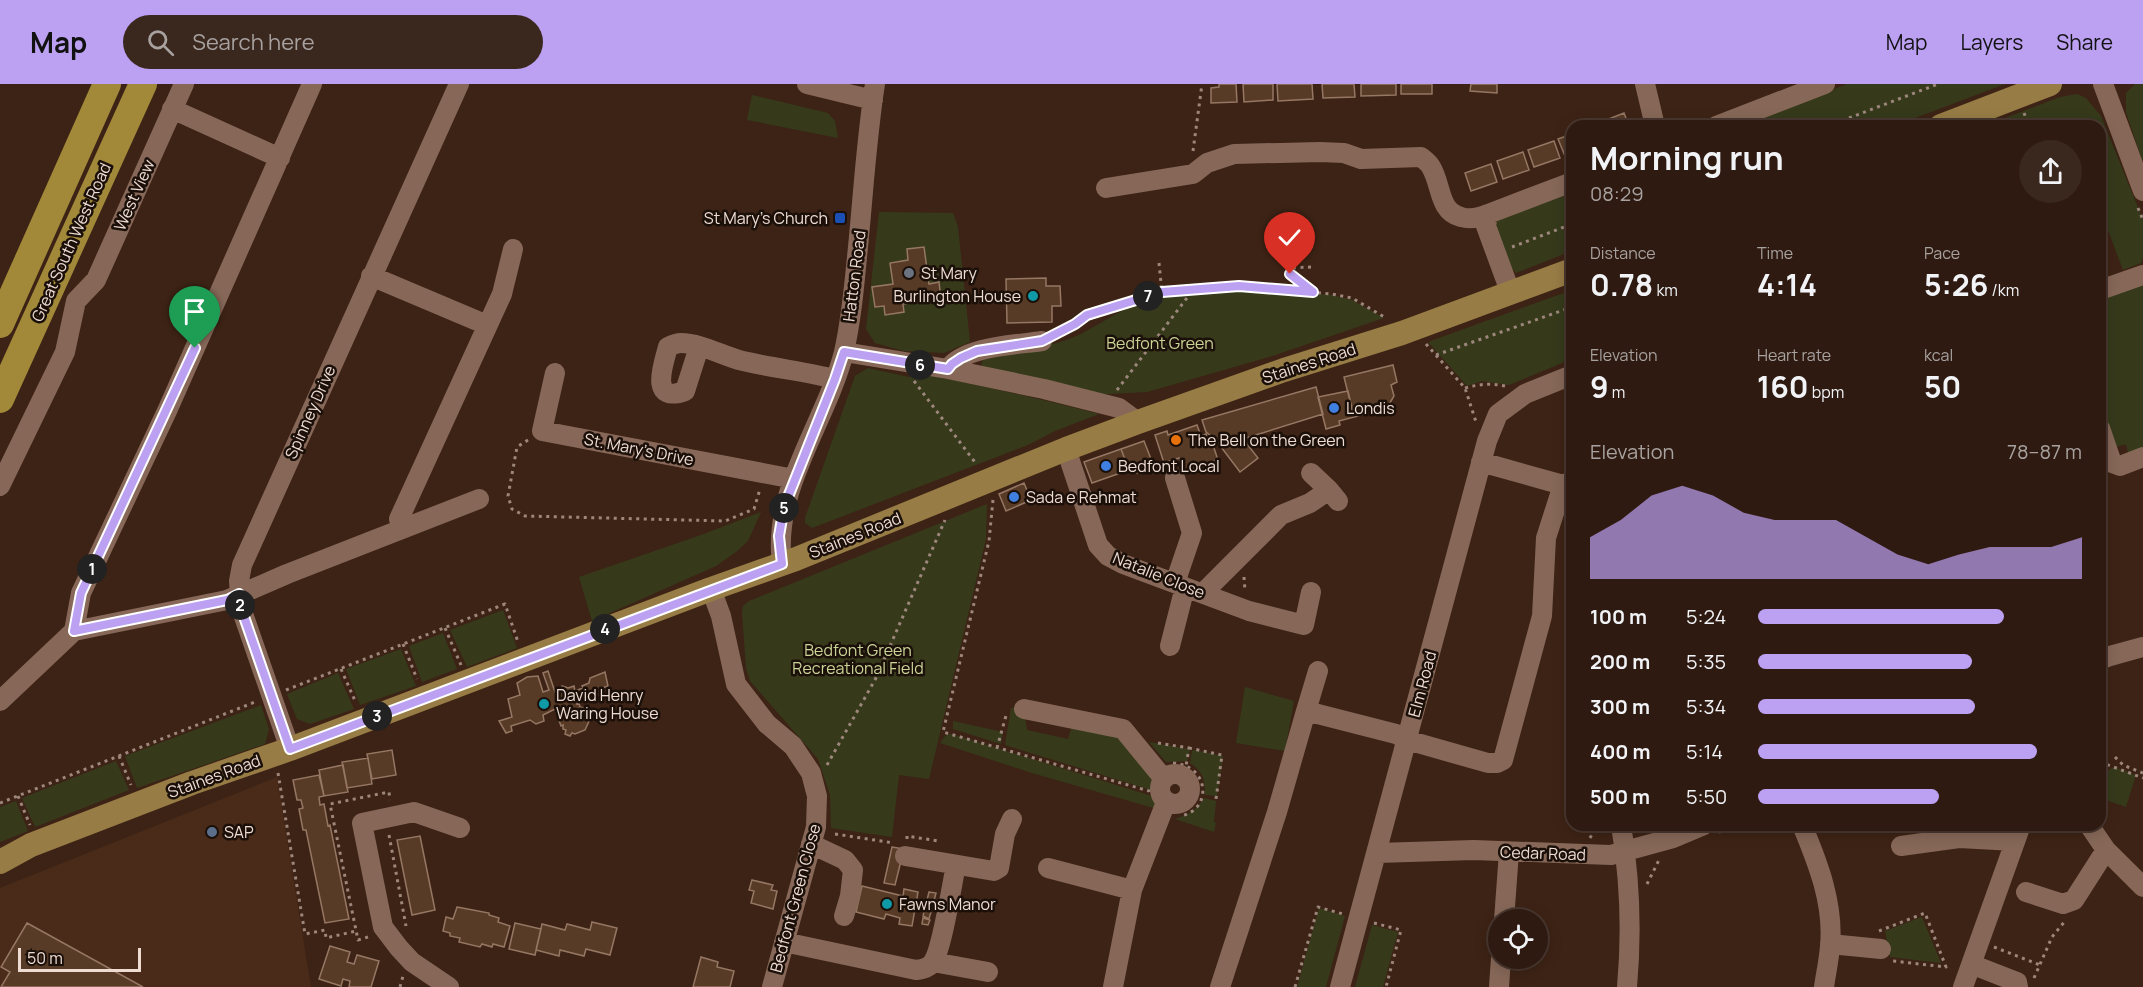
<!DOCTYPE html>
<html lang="en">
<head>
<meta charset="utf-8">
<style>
  :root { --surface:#2e1a10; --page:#3a271e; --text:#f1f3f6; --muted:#a7a19f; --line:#493830; --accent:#bca0f2 }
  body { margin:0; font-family:Manrope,sans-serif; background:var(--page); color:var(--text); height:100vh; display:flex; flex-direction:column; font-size:22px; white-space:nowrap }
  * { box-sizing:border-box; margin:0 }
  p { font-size:20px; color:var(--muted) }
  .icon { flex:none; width:33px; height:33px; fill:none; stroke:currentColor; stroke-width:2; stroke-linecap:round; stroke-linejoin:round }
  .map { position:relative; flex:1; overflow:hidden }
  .sheet { position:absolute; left:1566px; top:36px; width:540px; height:711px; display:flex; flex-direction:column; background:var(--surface); border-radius:18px; box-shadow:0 3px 15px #0003,0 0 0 2px var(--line) }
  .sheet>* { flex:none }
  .controls { position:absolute; left:1488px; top:825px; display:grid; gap:12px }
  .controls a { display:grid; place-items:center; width:60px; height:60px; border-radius:50%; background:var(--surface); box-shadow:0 3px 15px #0003,0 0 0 2px var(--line); font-size:30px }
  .scale { position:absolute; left:18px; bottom:15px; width:123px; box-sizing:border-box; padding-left:6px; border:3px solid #eedcd3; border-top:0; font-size:16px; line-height:21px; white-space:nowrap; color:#eedcd3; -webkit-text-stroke:4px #1b1009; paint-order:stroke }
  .pin { position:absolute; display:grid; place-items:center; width:51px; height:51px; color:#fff; margin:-62px -26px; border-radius:50% 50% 50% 0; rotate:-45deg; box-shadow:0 0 6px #0007 }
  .pin .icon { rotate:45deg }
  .km { position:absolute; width:30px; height:30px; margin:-15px; border-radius:50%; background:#222; color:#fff; font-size:16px; line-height:30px; text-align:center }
  .round { display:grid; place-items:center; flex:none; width:63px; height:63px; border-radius:32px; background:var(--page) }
  .headline { display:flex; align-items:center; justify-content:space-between; height:102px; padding:0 24px }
  h1 { font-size:33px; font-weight:700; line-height:45px }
  .metrics { display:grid; grid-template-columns:repeat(3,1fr); gap:9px; height:102px; padding:6px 24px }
  .metrics div { display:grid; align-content:center }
  .metrics b { font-size:30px; font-weight:700 }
  .metrics small { font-size:16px; font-weight:400 }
  .metrics p { font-size:16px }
  .chart { height:168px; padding:12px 24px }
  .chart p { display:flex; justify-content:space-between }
  .chart svg { width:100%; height:108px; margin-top:6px; fill:var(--accent); opacity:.7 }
  ul { padding:0 24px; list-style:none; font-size:20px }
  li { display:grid; grid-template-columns:96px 72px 1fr; align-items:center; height:45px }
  li i { height:15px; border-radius:8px; background:var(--accent) }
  header { display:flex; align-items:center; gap:36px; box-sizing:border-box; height:84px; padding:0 30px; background:var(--accent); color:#111 }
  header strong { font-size:28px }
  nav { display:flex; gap:33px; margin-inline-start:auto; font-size:21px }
  .search { width:420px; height:54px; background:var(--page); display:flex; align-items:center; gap:15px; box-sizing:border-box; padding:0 21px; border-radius:33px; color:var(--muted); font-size:22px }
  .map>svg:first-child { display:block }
  .built { fill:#4a2a18 }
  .green { fill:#363a1b }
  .building { fill:#583b26; stroke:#957764; stroke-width:1.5 }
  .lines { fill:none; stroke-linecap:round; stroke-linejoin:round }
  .path { stroke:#9d877c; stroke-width:3; stroke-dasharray:3 4.5; stroke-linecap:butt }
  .minor { stroke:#876858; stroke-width:20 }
  .major { stroke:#977c45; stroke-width:24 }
  .highway { stroke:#a28939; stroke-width:28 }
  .route-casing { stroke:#fff; stroke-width:12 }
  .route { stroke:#bca0f2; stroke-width:8 }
  .transit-dot { fill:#1a4fb4; stroke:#1b1009; stroke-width:2 }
  .worship-dot { fill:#6b7280; stroke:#1b1009; stroke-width:2 }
  .culture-dot { fill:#0f9aa8; stroke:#1b1009; stroke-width:2 }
  .shop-dot { fill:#3f7fe0; stroke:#1b1009; stroke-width:2 }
  .food-dot { fill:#e8710a; stroke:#1b1009; stroke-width:2 }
  .service-dot { fill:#5c6f8a; stroke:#1b1009; stroke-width:2 }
  .labels { text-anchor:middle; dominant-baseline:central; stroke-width:5; stroke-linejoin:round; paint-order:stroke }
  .street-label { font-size:16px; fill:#eedcd3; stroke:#1b1009 }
  .poi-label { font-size:16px; fill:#eedcd3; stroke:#1b1009; text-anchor:start }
  .park-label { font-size:16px; fill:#cad496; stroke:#1b1009 }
</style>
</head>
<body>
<header>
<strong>Map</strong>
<div class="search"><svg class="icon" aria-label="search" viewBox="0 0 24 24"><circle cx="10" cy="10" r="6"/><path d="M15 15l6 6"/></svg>Search here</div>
<nav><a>Map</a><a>Layers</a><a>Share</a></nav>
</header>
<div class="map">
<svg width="2143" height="903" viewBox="0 0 2143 903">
  <rect width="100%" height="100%" fill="#3d2315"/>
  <path class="built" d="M277 693 311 903H0V804Z"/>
  <path class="green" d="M1847 0H2005L1894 42H1739Z
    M2135 0H2143V79L2126 28V9Z
    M2077 10 2086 14 2101 32 2143 136V174L2141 179 2123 186 2100 125V42H1984L2060 13Z
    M752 11 828 29 835 37 838 54 747 36Z
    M1572 104V167L1516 189C1506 178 1495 154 1496 138L1512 126Z
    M879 128 953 129 958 143 970 258 944 269 904 267 875 259 866 245Z
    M2143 197V366L2129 372 2126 360 2113 364 2100 325V213Z
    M1239 204 1332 211 1352 216 1384 234 1269 273 1147 308 1089 311 981 283 983 273C1015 267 1051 264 1081 250 1096 242 1111 232 1126 225 1162 209 1200 206 1239 204Z
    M1572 206V275L1509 301 1482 297 1467 302 1428 258Z
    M868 284 909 293H911L913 288C976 300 1037 314 1099 330L1055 347 1028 361 812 444 805 439V434L855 292Z
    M987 420 986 455 929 695 899 691 892 753 831 744 830 711 818 675 750 597 746 584 742 529 743 522 749 517Z
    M761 428 748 457 736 468 716 482 592 537 579 493 701 451Z
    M503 526 517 564 467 583 450 546Z
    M443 549 457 585 422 598 409 562Z
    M401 565 416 602 360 621 346 585Z
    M338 589 354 625 310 640 297 635 287 610Z
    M1245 603 1294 617 1285 667 1236 659Z
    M261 621 269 645 265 660 137 704 125 672Z
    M1011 624H1015V630L1025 634 1027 646 1068 655 1073 639 1114 648 1158 686 1151 706 1005 661Z
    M953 637 1003 648 1001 660 953 645Z
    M951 650 1152 712 1157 725 1032 689 940 659 946 651Z
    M1149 658 1188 665 1190 667 1187 677 1166 678Z
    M1194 666 1223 672 1217 712 1205 711C1205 696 1203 687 1190 679L1192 667Z
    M116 677 129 706 35 743 22 714Z
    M2114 683 2136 691 2126 723 2100 714V690Z
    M1204 714 1216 717 1214 738 1216 739 1214 748 1175 735C1189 730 1196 726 1204 714Z
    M16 717 28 747 0 758V723Z
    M1319 824 1345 832 1326 903H1297Z
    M1922 833 1941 879 1890 873 1885 847Z
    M1372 841 1398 848 1383 903H1355Z"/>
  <path class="building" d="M1219 0H1236L1237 18 1211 19V4L1219 3Z
    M1243 0H1273V16L1244 18Z
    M1277 0H1312L1313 15 1278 17Z
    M1322 0H1354L1355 13 1323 14Z
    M1361 0H1396V11L1361 12Z
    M1401 0H1432V10H1401Z
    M1471 0H1497V9L1470 7Z
    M1624 29 1629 42H1597L1596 40Z
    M1572 50V70L1565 72 1558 55Z
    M1554 57 1560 74 1534 83 1528 66Z
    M1523 68 1529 86 1503 95 1497 77Z
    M1491 80 1497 98 1471 107 1465 89Z
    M924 163 929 200 939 198 941 215 903 220 904 228 885 231 884 222 875 223 872 203 893 200 890 179 908 176 907 165Z
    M1046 194V202H1060L1061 222H1052V238L1007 239 1006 195Z
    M1393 281 1397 298 1391 301 1394 312 1387 324 1354 333 1344 293Z
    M1316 303 1323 330 1243 355 1258 374 1240 388 1215 355 1206 348 1202 336Z
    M1348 307 1354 333 1339 337 1340 341 1326 345 1318 313Z
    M1197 341 1201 352 1206 350 1209 359 1212 358 1218 376 1184 388 1179 374 1164 379 1155 351 1167 347 1168 351Z
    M1144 357 1151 375 1146 377 1149 384 1137 389 1134 381 1128 383 1121 365Z
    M1121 365 1129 386 1092 399 1084 378Z
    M1024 399 1031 416 1006 427 999 410Z
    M548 587 555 608 561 606 562 602 568 604 574 602 575 607 583 604 582 602 589 599 590 594 605 588 608 602 602 604 600 611H595L593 608 586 610 585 607 576 610 577 620 579 619 580 623 585 624V626L582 631 584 634 585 632 590 635 585 646 575 650 572 649 570 652 565 650 566 646 563 645V641L561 642 555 625 543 631 544 637 536 640 530 636 511 642 512 647 506 649 499 637 512 633 508 615 520 611 517 599 527 593 538 592 543 608 549 606 543 589Z
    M392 666 396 691 372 695 367 670Z
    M368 674 372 700 347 704 342 678Z
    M343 681 348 708 324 712 319 686Z
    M319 691 324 712 319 713 320 721 324 720 328 742 330 741 349 835 325 839 306 746H303L299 725 303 724 301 716H297L293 696Z
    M420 752 435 826 412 831 397 756Z
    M892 763 904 765 895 801 884 799Z
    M752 796 773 801 771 806 777 807 773 825 751 819 754 807 749 806Z
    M862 802 903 812 904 805 918 808 912 842 899 840 900 834 886 830 884 835 856 828Z
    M929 808 936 809 929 835 923 832Z
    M457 823 489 829V831L499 834 498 838 510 842 504 863 493 860 492 863 482 860 480 863 459 858 460 854 450 852V849L443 847 446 833 453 835Z
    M923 834 930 836 928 841 922 840Z
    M592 838 617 844 610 871 586 865 584 872 560 866 559 872 536 866 542 840 565 846 567 840 590 846Z
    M27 839 143 903H1L10 888 1 883Z
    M515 839 541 845 535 871 509 865Z
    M330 862 350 868 347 878 354 880 357 871 379 877 371 903H349L350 897 343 895 341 902 319 895Z
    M701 873 718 878 717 883 734 887 730 903H693Z"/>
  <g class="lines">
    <path class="path" d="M2024 29 2029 42
      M1828 42 1938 0
      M1193 67 1202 0
      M2138 124 2143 136
      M1512 163 1572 140
      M1159 179 1162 209
      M1311 183 1288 184 1290 190 1311 206
      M1057 249 1075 240 1087 231 1158 209 1239 202 1332 210 1352 214 1386 234
      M1426 260 1465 304 1476 338
      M1436 271 1572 223
      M914 297 977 381
      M1465 304C1480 300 1491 299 1505 302
      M1117 306 1193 206
      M528 356 517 363 508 412 512 425 525 432 725 437 754 425 760 405
      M993 416 989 457 943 648 1149 707 1150 710
      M1244 493 1245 507
      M445 544 461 581
      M403 560 417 595
      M341 585 356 619
      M286 606 505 520 518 558
      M1158 659 1189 664 1186 682
      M997 664 1007 628
      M1189 664 1222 671 1216 715
      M119 672 131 701
      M2115 673 2123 681 2143 689
      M2100 678 2143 694
      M1173 679C1211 682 1212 727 1180 732
      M827 681 876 594 945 436
      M278 689 305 850 325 846 326 854 356 847
      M18 712 30 741
      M0 719 255 618
      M1719 748 1739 741
      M835 750 894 759
      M389 751 406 842
      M1590 754 1597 741
      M907 755V752L938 757 937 759
      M1647 800 1659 776
      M1374 839 1401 846 1386 903
      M1879 847 1925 829 1946 883 1893 877
      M368 853 358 856 330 720 389 708 390 716
      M1994 863 2040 881
      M2034 894 2052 853 2065 837
      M400 903 403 892
      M1295 903 1318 823 1343 830"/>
    <path class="minor" d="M807 0 873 16
      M1645 0 1655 42
      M2103 0 2143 107
      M172 25 280 74
      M1716 42 1825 0
      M1106 104 1193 90 1207 79 1234 70 1320 68 1344 69 1361 75 1421 73C1425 76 1429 79 1431 83 1442 101 1438 127 1461 133 1471 136 1479 134 1488 130
      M371 192 487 241
      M2100 206 2143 191
      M1511 210 1486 142 1488 130 1572 98
      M699 263 685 307C649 320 663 281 668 263 672 261 676 259 681 259 700 259 721 271 739 276 771 284 803 287 835 295
      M844 268 948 285 1044 305 1119 324 1138 338
      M948 285C964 262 1016 261 1042 257
      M555 289 542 347 794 395
      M2100 344 2112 379 2120 382 2143 373
      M1066 365 1098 461 1108 472 1123 480 1249 527 1304 541 1311 508
      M1481 378 1563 401
      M1311 389 1329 406
      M0 402 65 268 76 217 96 196 184 0
      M399 435 502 210 513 165
      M782 480C772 404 826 339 844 268 851 237 854 205 857 173 863 115 866 57 875 0
      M1175 499 1192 449 1175 394
      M711 505 721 532 736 600 767 640 793 662 811 689 817 712 816 743 772 903
      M1203 509 1281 431 1310 419 1329 406 1338 417
      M74 547 81 509 167 327 312 0
      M1170 562 1185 503
      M2100 576 2110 572 2143 563
      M0 617 74 547 227 516 287 490 479 415
      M1024 625 1123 645 1164 695
      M1306 627 1318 587
      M290 665 241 524 239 497 242 481 459 0
      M1160 705a15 15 0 1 1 30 0a15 15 0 1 1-30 0Z
      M1621 741C1630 795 1632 848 1627 903
      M1802 741C1818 779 1834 820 1830 862 1829 876 1826 889 1824 903
      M2089 741 2106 766 2143 803
      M811 760 845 776 853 786 850 812 844 832
      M1901 762 1959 754 2015 757
      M1377 769 1474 766 1611 771 1673 754 1704 741
      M905 772 994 787 999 784 1005 750 1012 735
      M1048 784 1132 806
      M2026 808 2063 820 2074 816 2106 766
      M1504 836 1509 768
      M784 858 916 886C923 885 929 884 933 878 942 865 952 800 956 781
      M1830 860 1881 865
      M933 878 988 888
      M1981 884 2017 898 2018 903
      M449 903 412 878 399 864 383 843 362 739 414 728 460 744
      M1113 903 1132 806 1166 718
      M1220 903 1277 728 1306 627 1396 650 1407 656 1488 679H1497L1503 676 1542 532 1546 454 1563 401 1572 397
      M1340 903 1487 357 1498 330 1525 310 1572 291
      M1499 903 1501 874
      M1963 903 2021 741"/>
    <path class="major" d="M1941 42 2050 0
      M0 778 31 761 192 699 290 665 711 505 796 475 1066 365 1138 338 1284 286 1402 249 1572 186"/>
    <path class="highway" d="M0 240 107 0
      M0 315 143 0"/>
  </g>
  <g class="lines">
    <g class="route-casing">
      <path id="route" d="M195 264 81 509 74 547 227 516 239 510 241 524 290 665 782 480 779 452 784 423 835 295 844 268 948 285 952 280 961 274 977 267 1042 257 1075 240 1087 231 1162 208 1239 202 1313 208 1290 190"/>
    </g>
    <use href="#route" class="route"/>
  </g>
  <rect class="transit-dot" x="834" y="128" width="12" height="12" rx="3"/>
  <circle class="worship-dot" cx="909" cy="189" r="6"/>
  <g class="culture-dot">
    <circle cx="1033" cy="212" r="6"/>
    <circle cx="544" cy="620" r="6"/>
    <circle cx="887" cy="820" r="6"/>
  </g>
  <g class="shop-dot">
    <circle cx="1334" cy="324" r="6"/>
    <circle cx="1106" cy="382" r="6"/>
    <circle cx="1014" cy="413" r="6"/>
  </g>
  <circle class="food-dot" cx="1176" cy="356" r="6"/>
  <circle class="service-dot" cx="212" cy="748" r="6"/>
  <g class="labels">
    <g class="street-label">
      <text transform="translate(134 111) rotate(-66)">West View</text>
      <text transform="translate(71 158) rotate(-66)">Great South West Road</text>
      <text transform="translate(854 192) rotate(-83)">Hatton Road</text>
      <text transform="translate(1309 279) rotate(-18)">Staines Road</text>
      <text transform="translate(310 328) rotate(-66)">Spinney Drive</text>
      <text transform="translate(639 365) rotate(11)">St. Mary's Drive</text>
      <text transform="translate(855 451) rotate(-22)">Staines Road</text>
      <text transform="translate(1159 491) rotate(22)">Natalie Close</text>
      <text transform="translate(1422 600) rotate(-75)">Elm Road</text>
      <text transform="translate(214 692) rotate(-20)">Staines Road</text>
      <text transform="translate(1543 769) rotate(2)">Cedar Road</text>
      <text transform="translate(795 814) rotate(-75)">Bedfont Green Close</text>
    </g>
    <g class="poi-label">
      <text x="828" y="134" text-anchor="end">St Mary's Church</text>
      <text x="921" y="189">St Mary</text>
      <text x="1021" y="212" text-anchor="end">Burlington House</text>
      <text x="1346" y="324">Londis</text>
      <text x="1188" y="356">The Bell on the Green</text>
      <text x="1118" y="382">Bedfont Local</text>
      <text x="1026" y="413">Sada e Rehmat</text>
      <text x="556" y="611">David Henry<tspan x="556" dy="18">Waring House</tspan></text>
      <text x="224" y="748">SAP</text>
      <text x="899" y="820">Fawns Manor</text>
    </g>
    <g class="park-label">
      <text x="1160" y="259">Bedfont Green</text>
      <text x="858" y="566">Bedfont Green<tspan x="858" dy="18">Recreational Field</tspan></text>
    </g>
  </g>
</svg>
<div class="controls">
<a><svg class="icon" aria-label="locate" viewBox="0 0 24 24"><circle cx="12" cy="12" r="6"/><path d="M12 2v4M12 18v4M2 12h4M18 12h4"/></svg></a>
</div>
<div class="scale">50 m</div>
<div class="pin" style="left:195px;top:264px;background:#1e9e55"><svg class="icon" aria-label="arrive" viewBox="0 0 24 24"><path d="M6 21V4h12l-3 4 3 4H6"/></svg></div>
<div class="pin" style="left:1290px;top:190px;background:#d93025"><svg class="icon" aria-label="check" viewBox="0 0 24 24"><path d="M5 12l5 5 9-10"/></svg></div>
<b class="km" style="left:92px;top:485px">1</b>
<b class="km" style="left:240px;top:521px">2</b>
<b class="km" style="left:377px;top:632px">3</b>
<b class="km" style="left:605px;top:545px">4</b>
<b class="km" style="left:784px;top:424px">5</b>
<b class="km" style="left:920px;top:281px">6</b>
<b class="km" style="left:1148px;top:212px">7</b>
<section class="sheet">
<div class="headline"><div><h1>Morning run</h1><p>08:29</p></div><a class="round"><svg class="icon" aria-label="share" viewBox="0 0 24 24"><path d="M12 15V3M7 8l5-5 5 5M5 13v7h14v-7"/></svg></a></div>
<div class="metrics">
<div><p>Distance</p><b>0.78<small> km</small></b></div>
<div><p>Time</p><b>4:14</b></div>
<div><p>Pace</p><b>5:26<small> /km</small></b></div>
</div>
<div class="metrics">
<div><p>Elevation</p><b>9<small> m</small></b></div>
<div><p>Heart rate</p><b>160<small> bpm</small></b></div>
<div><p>kcal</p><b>50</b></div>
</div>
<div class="chart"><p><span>Elevation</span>78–87 m</p>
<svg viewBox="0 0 160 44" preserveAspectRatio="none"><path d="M0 44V27L10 20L20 10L30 6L40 10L50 17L60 20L70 20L80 20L90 27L100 34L110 38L120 34L130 31L140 31L150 31L160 27V44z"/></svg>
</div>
<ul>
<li><b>100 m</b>5:24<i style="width:76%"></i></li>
<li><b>200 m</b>5:35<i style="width:66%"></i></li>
<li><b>300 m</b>5:34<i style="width:67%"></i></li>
<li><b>400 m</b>5:14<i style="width:86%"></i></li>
<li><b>500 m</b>5:50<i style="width:56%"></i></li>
</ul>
</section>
</div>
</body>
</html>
